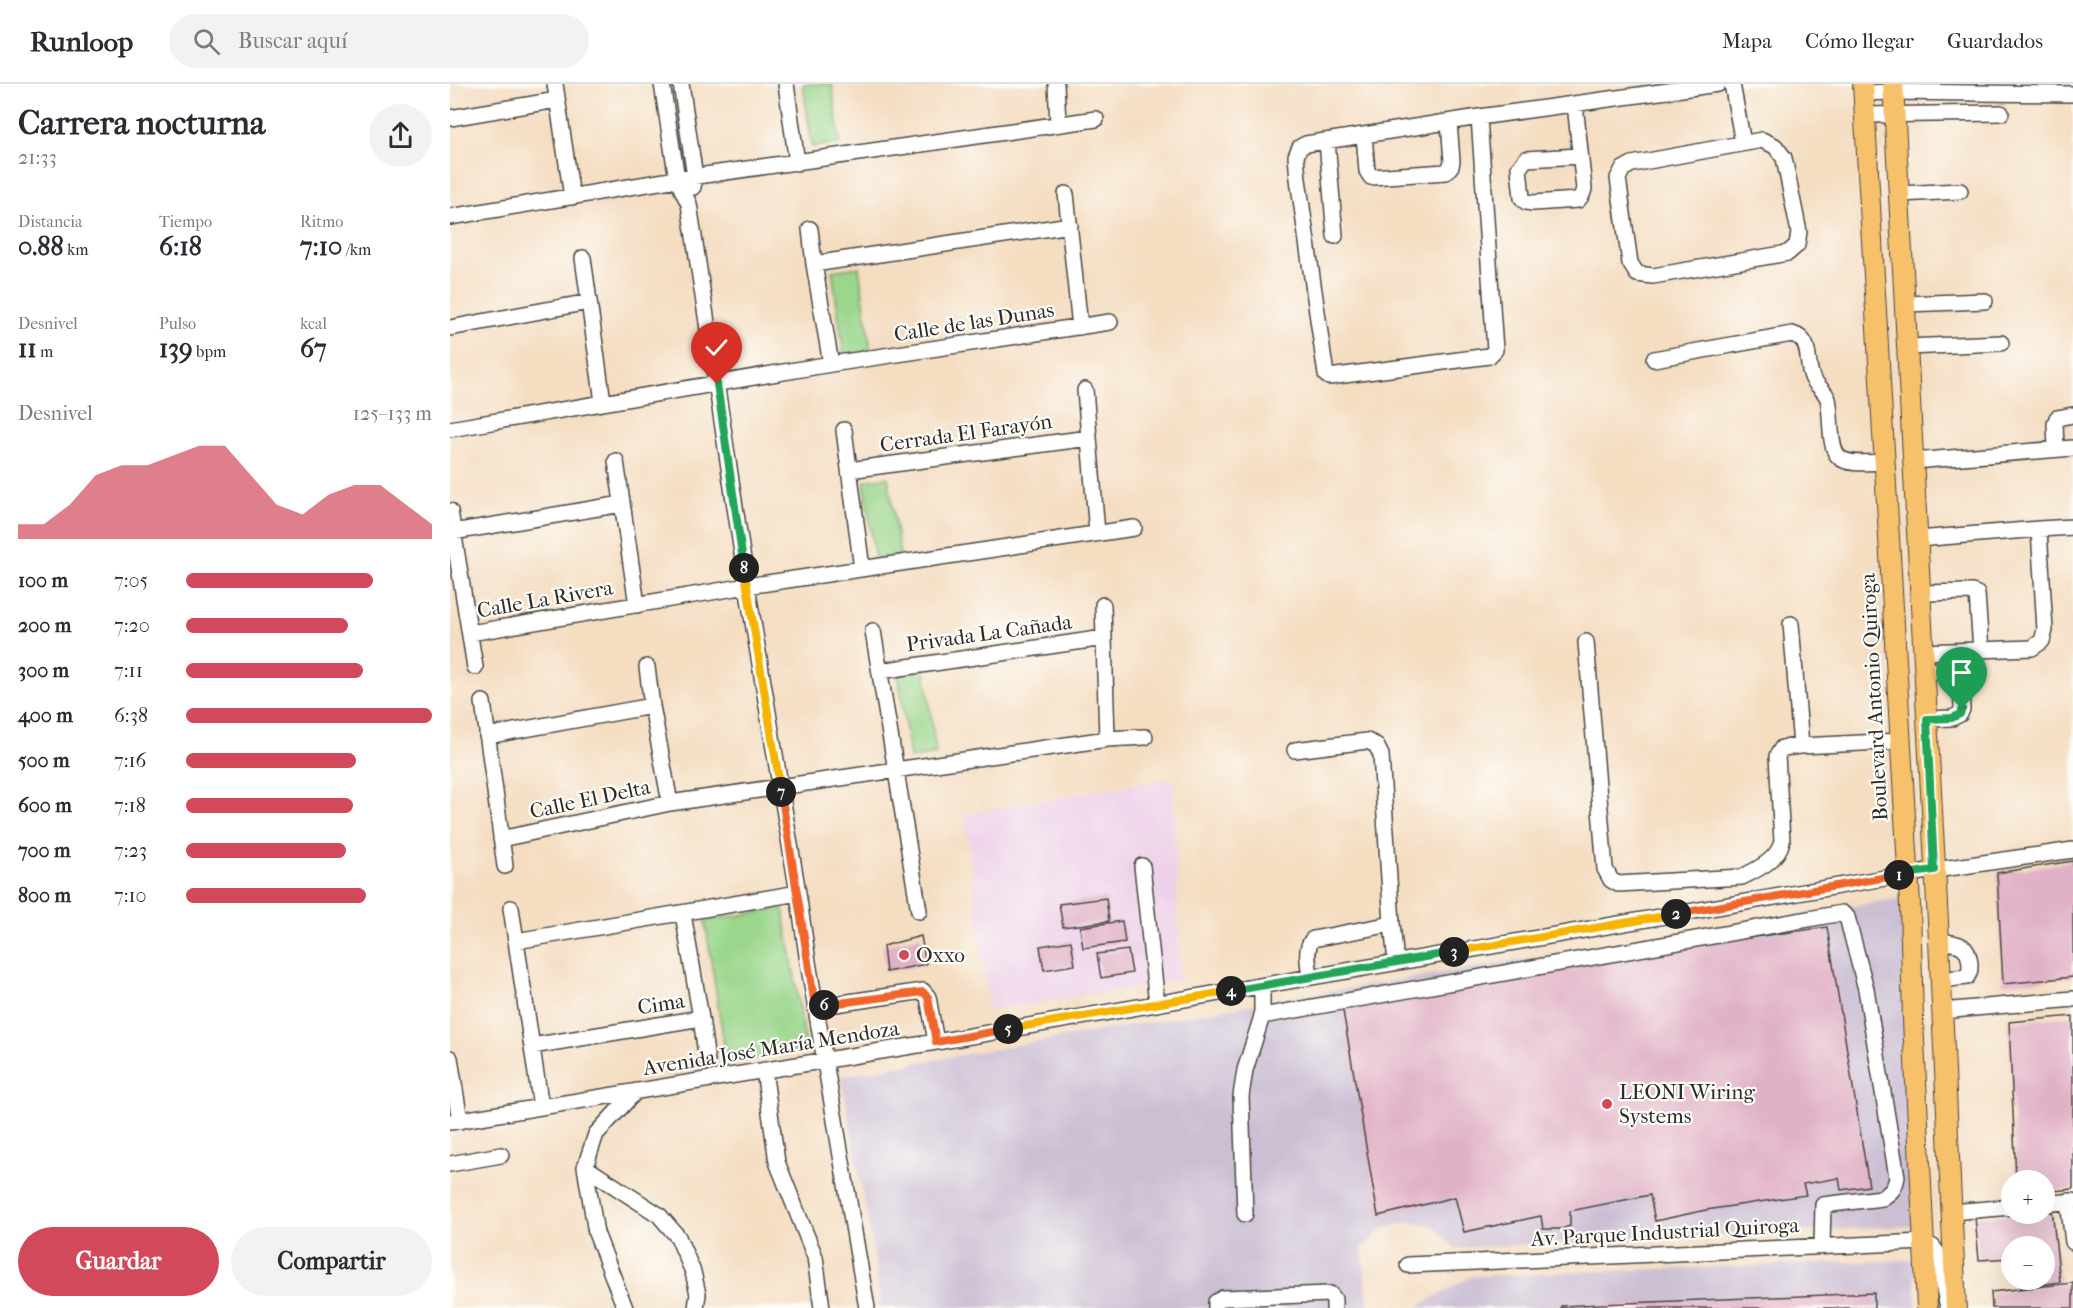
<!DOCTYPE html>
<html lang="es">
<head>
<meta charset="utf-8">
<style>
  :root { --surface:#fff; --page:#f2f2f3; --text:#2b2b33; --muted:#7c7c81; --line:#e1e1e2; --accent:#d1495b }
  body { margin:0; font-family:"IM FELL French Canon",serif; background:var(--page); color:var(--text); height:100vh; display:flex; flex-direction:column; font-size:22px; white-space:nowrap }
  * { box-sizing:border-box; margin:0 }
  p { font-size:20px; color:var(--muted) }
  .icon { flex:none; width:33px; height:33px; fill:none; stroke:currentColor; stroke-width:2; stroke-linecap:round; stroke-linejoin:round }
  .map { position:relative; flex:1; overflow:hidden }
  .side { display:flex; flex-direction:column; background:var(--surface); width:450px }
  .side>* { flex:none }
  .fabs { position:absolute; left:1551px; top:1086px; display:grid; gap:12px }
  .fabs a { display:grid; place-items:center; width:54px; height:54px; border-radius:50%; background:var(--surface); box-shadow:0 6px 24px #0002; font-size:30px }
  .pin { position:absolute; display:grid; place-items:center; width:51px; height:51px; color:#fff; margin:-62px -26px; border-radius:50% 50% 50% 0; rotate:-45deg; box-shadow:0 0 6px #0007 }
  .pin .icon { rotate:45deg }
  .km { position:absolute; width:30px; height:30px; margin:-15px; border-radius:50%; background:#222; color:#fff; font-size:16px; line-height:30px; text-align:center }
  .round { display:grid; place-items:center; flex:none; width:63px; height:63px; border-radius:32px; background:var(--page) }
  .overview { display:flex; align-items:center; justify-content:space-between; height:102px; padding:0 18px }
  h1 { font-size:33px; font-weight:800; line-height:45px }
  .figures { display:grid; grid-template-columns:repeat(3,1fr); gap:9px; height:102px; padding:6px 18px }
  .figures div { display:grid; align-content:center }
  .figures b { font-size:26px; font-weight:800 }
  .figures small { font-size:16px; font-weight:400 }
  .figures p { font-size:16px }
  .chart { height:168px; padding:12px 18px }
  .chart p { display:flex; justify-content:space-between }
  .chart svg { width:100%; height:108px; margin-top:6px; fill:var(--accent); opacity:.7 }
  .action { display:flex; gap:12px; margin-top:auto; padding:12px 18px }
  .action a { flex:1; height:69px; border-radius:36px; background:var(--accent); color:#fff; font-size:24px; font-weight:800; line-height:69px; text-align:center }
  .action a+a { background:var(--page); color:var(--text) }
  ul { padding:0 18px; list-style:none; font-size:20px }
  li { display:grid; grid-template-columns:96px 72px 1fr; align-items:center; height:45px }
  li i { height:15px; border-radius:8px; background:var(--accent) }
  header { display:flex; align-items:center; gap:36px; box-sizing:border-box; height:84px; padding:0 30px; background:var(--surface); border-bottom:2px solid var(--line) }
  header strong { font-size:28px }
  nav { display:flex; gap:33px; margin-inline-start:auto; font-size:21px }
  .search { width:420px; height:54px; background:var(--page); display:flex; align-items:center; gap:15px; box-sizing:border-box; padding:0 21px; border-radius:33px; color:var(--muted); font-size:22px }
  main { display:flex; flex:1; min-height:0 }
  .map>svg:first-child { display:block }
  .built { fill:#edd1e9 }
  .industrial { fill:#ccbfd4 }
  .green { fill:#9ad68b; stroke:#62805b; stroke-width:1.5 }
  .building { fill:#e1b2c7 }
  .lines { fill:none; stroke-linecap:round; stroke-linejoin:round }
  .minor-casing { stroke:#494642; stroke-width:18 }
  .major-casing { stroke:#494642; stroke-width:22 }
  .minor { stroke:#fff; stroke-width:15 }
  .major { stroke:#f7c06b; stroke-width:20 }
  .split-1-casing { stroke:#fff; stroke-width:12 }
  .split-2-casing { stroke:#fff; stroke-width:12 }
  .split-3-casing { stroke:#fff; stroke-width:12 }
  .split-4-casing { stroke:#fff; stroke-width:12 }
  .split-5-casing { stroke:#fff; stroke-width:12 }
  .split-6-casing { stroke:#fff; stroke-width:12 }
  .split-7-casing { stroke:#fff; stroke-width:12 }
  .split-8-casing { stroke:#fff; stroke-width:12 }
  .split-9-casing { stroke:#fff; stroke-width:12 }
  .split-1 { stroke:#22a559; stroke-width:8 }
  .split-2 { stroke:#f0652b; stroke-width:8 }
  .split-3 { stroke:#f5b400; stroke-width:8 }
  .split-4 { stroke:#22a559; stroke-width:8 }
  .split-5 { stroke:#f5b400; stroke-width:8 }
  .split-6 { stroke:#f0652b; stroke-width:8 }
  .split-7 { stroke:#f0652b; stroke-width:8 }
  .split-8 { stroke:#f5b400; stroke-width:8 }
  .split-9 { stroke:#22a559; stroke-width:8 }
  .poi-dot { fill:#d1495b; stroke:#fdfcf7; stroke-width:2 }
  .labels { text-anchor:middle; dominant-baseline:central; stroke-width:4.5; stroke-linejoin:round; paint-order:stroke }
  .street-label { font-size:21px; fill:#2b2b2b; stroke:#fdfcf7 }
  .poi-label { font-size:21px; fill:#2b2b2b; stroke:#fdfcf7; text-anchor:start }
</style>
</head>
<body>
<header>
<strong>Runloop</strong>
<div class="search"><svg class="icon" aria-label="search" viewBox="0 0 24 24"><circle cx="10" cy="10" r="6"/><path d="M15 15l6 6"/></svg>Buscar aquí</div>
<nav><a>Mapa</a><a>Cómo llegar</a><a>Guardados</a></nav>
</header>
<main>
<section class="side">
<div class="overview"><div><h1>Carrera nocturna</h1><p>21:33</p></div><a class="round"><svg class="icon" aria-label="share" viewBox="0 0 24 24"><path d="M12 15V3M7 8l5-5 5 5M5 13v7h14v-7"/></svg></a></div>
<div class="figures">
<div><p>Distancia</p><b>0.88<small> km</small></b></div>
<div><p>Tiempo</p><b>6:18</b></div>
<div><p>Ritmo</p><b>7:10<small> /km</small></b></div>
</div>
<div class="figures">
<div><p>Desnivel</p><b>11<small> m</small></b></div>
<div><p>Pulso</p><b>139<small> bpm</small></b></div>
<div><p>kcal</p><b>67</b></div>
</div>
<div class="chart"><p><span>Desnivel</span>125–133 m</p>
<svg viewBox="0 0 160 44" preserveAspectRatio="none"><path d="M0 44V38L10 38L20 30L30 18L40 14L50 14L60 10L70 6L80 6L90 18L100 30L110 34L120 26L130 22L140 22L150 30L160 38V44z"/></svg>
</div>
<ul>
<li><b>100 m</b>7:05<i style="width:76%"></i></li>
<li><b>200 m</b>7:20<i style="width:66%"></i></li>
<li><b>300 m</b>7:11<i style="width:72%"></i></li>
<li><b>400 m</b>6:38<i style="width:100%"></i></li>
<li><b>500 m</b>7:16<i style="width:69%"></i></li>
<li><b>600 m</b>7:18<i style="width:68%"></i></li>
<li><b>700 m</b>7:23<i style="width:65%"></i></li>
<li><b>800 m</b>7:10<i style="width:73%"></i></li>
</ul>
<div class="action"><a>Guardar</a><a>Compartir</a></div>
</section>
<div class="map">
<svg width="1623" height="1224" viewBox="0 0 1623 1224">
  <rect width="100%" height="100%" fill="#fdfcf7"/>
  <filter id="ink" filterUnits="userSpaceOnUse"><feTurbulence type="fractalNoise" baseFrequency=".0167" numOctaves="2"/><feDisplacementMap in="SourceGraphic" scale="12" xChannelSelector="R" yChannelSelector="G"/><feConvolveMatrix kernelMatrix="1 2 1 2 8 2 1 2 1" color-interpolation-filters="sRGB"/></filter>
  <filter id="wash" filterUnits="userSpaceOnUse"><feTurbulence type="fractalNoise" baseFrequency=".008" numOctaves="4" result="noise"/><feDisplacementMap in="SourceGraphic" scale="24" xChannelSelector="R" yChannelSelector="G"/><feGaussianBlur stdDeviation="1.35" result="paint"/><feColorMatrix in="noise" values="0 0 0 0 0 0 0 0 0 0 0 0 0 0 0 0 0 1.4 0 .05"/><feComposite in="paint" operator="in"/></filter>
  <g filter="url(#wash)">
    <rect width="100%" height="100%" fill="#f4ddc1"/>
    <path class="built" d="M723 694 730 896 539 927 515 730Z"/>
    <path class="industrial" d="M1453 814 1463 1142 1005 1164 983 1142 962 1137 935 1143 912 1164 919 1224H431L425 1177 391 992 856 911Z
      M1464 1176 1466 1224H969L971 1221 1022 1192Z"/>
    <path class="green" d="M353 0H382L390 59 362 63Z
      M409 183 421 267 394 271 382 187Z
      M438 393 450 471 425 475 414 397Z
      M475 586 486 670 460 674 448 589Z
      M333 824 355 955 347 967 277 979 255 837Z"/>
    <g id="blocks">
      <path class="building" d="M1623 777V893L1553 900 1547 789Z
        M656 814 659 837 613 843 609 820Z
        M672 837 675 858 633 864 630 843Z
        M1377 843 1419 1102 1391 1106 1389 1094 1353 1100 1356 1111 1256 1126 1205 1137 1200 1111 1120 1127V1142L1112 1145H1093L1091 1132 1014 1148 1005 1113 928 1132 892 921 1126 878Z
        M471 852 476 880 436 888 433 862Z
        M621 857 625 881 594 886 590 862Z
        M678 866 682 889 651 894 647 870Z
        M1623 932V1105L1594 1108V1096H1566L1559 938Z
        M1602 1125 1610 1198 1570 1204 1569 1196H1594V1162H1562V1174L1529 1176 1525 1133 1563 1130H1594V1126Z
        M1623 1199V1224H1542L1541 1208Z
        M1424 1209V1224H1111V1222L1151 1220Z"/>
    </g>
  </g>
  <g filter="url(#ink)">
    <use href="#blocks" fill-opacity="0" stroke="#494642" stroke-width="1.5"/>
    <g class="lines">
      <g class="minor-casing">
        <path id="minor" d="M105 0 122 113
          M212 0 227 95 239 120 297 502 348 809 358 878 417 1224
          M231 0 245 93 243 103
          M336 0 347 79
          M606 0 608 39
          M1282 0 1293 59
          M1413 9 1443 8 1623 10
          M1125 20 1134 105 1132 111 1128 116 1083 119 1076 118 1072 114 1069 84 1076 75 1130 72
          M1415 31 1551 29
          M1029 33 1045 266 1039 272 879 293 876 291 848 95 846 72 850 63 856 60 1029 33 1268 0
          M0 34 107 16
          M914 51 917 87 921 93 996 88 1001 82 1002 77 999 38
          M1312 56 1325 62 1334 74 1349 148 1347 161 1338 169 1203 192 1187 190 1180 179 1168 94 1173 85 1182 80Z
          M877 57 885 152
          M616 110 630 243
          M1449 110 1510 107
          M0 133 227 95 646 35
          M360 145 364 180 381 280
          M133 174 153 318
          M364 180 620 141
          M1455 220 1535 217
          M0 244 139 218
          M1457 263 1551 259
          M1204 275 1342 250C1363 256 1355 276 1362 293 1365 301 1375 306 1378 315 1382 330 1378 363 1389 373 1399 382 1421 378 1434 378
          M635 306 647 449
          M0 345 381 280 660 238
          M394 346 412 485
          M1606 365 1605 340 1607 334 1623 331
          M166 377 187 521
          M1463 377 1623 364
          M399 386 639 354
          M0 427 25 583
          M1589 445 1623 443
          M3 448 172 420
          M1468 455 1589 445 1595 546 1592 557 1582 564 1473 568
          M1470 509 1522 508 1527 510 1531 566
          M653 521 657 655
          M1341 540 1351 662 1451 657
          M423 547 469 827
          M20 549 297 502 684 444
          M1136 558 1155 785 1161 796 1168 800 1292 793C1308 785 1328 776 1332 757L1327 672 1332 664 1351 662
          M197 583 202 622 220 719
          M1474 586 1508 588 1511 591 1512 625 1510 630 1502 634 1477 635
          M430 587 654 554
          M33 618 55 782
          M37 652 202 622
          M845 666 917 657 926 661 931 671 942 840 946 878
          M51 755 220 719 657 655 695 653
          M692 782 707 920
          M61 824 91 1023
          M233 830 251 934 257 977
          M66 857 348 809
          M1489 857C1507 860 1518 858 1520 880 1520 886 1520 888 1517 893L1490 896
          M860 893C859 881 854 864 863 855L942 840
          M365 923 473 907 478 913 486 958
          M1492 927 1623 915
          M812 932 1392 829 1397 833 1416 905 1447 1093C1445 1104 1442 1108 1432 1114L1373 1121 1372 1162
          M82 962 251 934
          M0 974 10 1037
          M314 986 327 1078 365 1173 372 1224
          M0 1038 486 958 1458 790 1623 766
          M0 1080 51 1071
          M135 1083 209 1131 228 1153 243 1188 248 1210 246 1224
          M1618 1117 1623 1158
          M1594 1120 1623 1117
          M1501 1128 1562 1123
          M795 1130 791 1012 795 986 812 932V902
          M958 1181 1474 1158 1483 1163 1487 1169 1498 1224
          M175 1224 146 1149 135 1083 146 1050 186 1007
          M766 1224V1218L773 1214 880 1210 884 1215V1224"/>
      </g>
      <g class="major-casing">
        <path id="major" d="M1413 0 1460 820 1463 936 1477 1224
          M1443 0 1489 857 1506 1224"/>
      </g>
      <use href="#minor" class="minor"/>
      <use href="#major" class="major"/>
    </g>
  </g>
  <g class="lines" filter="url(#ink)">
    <g class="split-1-casing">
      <path id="split-1" d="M1449 791 1484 786 1477 635 1502 634 1510 630 1512 625"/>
    </g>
    <g class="split-2-casing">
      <path id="split-2" d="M1226 830 1449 791"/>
    </g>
    <g class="split-3-casing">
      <path id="split-3" d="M1004 868 1226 830"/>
    </g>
    <g class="split-4-casing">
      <path id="split-4" d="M781 907 1004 868"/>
    </g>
    <g class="split-5-casing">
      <path id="split-5" d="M558 945 781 907"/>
    </g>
    <g class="split-6-casing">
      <path id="split-6" d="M374 921 473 908 478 913 486 958 558 945"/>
    </g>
    <g class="split-7-casing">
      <path id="split-7" d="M331 708 365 922 374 921"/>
    </g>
    <g class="split-8-casing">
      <path id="split-8" d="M294 484 331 708"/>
    </g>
    <g class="split-9-casing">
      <path id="split-9" d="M267 300 294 484"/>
    </g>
    <use href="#split-1" class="split-1"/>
    <use href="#split-2" class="split-2"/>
    <use href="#split-3" class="split-3"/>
    <use href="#split-4" class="split-4"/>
    <use href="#split-5" class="split-5"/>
    <use href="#split-6" class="split-6"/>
    <use href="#split-7" class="split-7"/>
    <use href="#split-8" class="split-8"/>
    <use href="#split-9" class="split-9"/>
  </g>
  <g class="poi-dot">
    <circle cx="454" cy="871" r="6"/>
    <circle cx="1157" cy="1020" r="6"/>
  </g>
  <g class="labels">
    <g class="street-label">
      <text transform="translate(524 238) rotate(-9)">Calle de las Dunas</text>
      <text transform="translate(516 349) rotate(-8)">Cerrada El Farayón</text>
      <text transform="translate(95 515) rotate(-10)">Calle La Rivera</text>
      <text transform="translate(539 549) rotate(-8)">Privada La Cañada</text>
      <text transform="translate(1424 613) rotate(-93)">Boulevard Antonio Quiroga</text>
      <text transform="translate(140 715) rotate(-12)">Calle El Delta</text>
      <text transform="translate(211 920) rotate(-9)">Cima</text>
      <text transform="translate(321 964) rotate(-9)">Avenida José María Mendoza</text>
      <text transform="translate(1215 1148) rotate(-3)">Av. Parque Industrial Quiroga</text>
    </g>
    <g class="poi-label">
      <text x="466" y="871">Oxxo</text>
      <text x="1169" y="1008">LEONI Wiring<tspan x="1169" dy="24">Systems</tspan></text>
    </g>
  </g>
</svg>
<div class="fabs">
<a>+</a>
<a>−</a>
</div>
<div class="pin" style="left:1512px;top:625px;background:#1e9e55"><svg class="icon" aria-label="arrive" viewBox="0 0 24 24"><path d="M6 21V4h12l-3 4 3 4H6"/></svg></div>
<div class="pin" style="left:267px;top:300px;background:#d93025"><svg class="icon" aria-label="check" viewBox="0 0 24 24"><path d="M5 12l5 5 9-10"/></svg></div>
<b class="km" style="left:1449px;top:791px">1</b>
<b class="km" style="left:1226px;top:830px">2</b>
<b class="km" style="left:1004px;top:868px">3</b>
<b class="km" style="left:781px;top:907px">4</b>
<b class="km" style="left:558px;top:945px">5</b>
<b class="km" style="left:374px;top:921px">6</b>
<b class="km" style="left:331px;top:708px">7</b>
<b class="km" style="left:294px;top:484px">8</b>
</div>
</main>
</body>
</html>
